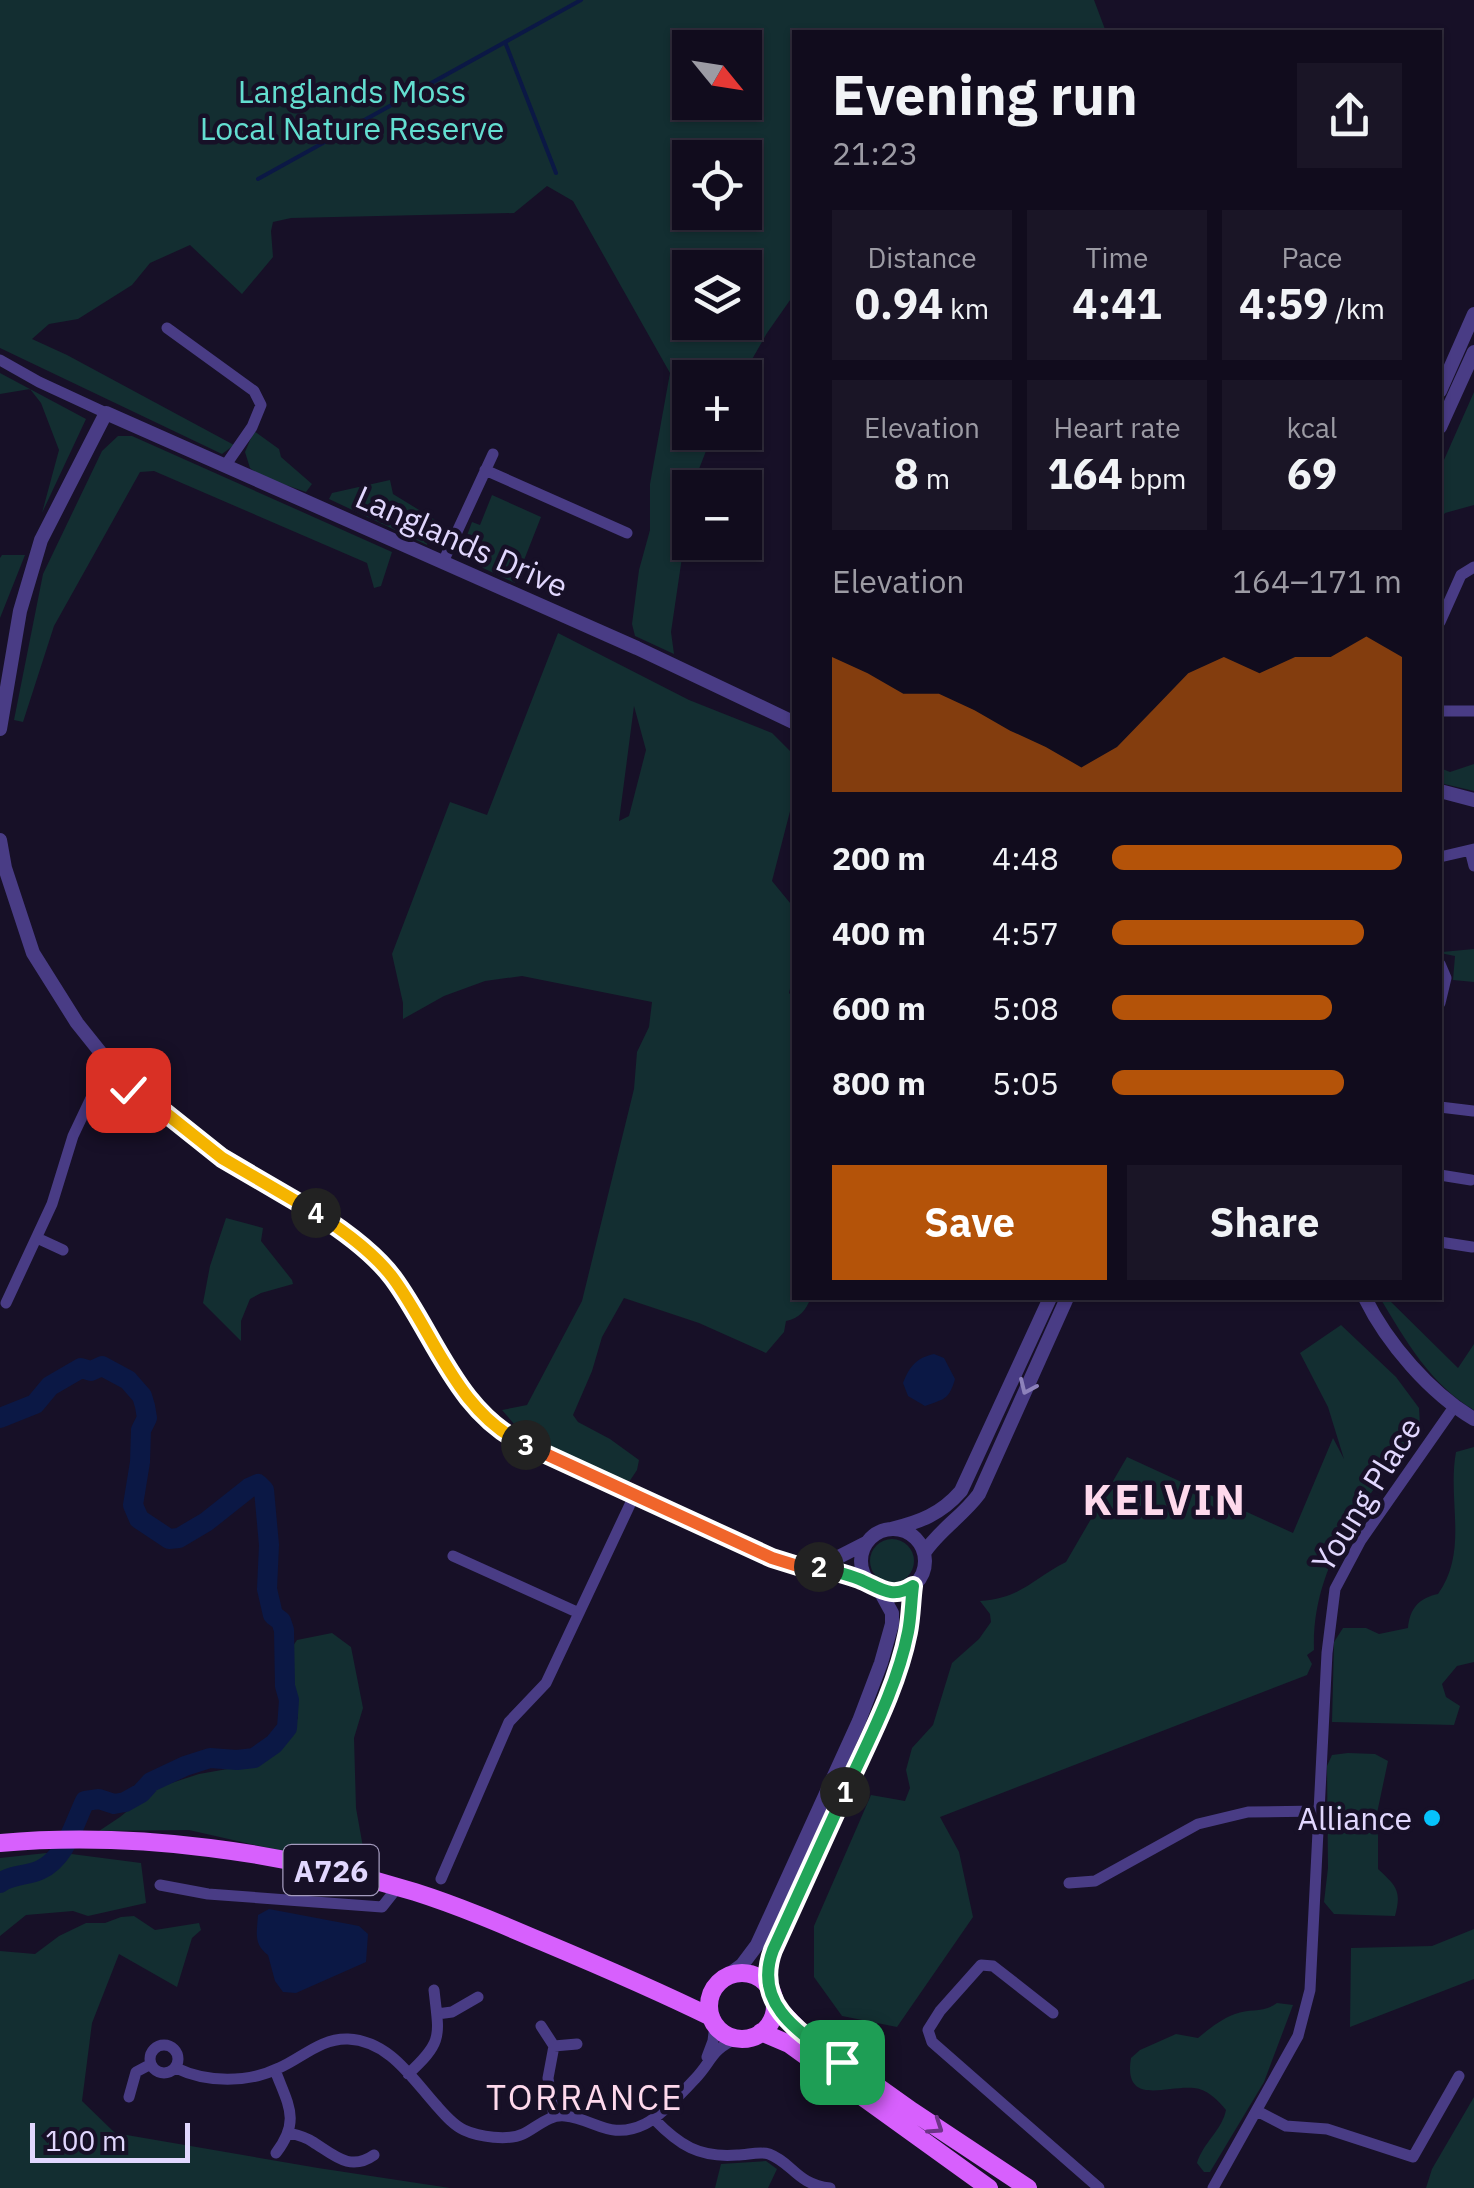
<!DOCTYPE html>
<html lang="en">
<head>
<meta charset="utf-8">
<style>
  :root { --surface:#110c1d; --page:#1a1526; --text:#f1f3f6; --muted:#9c9ba4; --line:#302c3b; --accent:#b45309 }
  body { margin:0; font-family:"IBM Plex Sans",sans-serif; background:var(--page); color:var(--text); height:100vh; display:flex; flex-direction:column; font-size:38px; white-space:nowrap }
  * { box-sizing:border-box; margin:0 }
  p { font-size:32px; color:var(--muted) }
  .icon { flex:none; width:55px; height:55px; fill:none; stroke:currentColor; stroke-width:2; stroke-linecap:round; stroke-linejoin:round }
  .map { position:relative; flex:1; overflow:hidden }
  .details { position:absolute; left:792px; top:30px; width:650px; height:1270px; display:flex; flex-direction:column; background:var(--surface); border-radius:0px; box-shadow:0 2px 8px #0004,0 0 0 2px var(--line) }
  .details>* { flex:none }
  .needle { width:65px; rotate:120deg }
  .fabs { position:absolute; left:672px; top:30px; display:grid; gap:20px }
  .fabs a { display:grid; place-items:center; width:90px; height:90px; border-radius:0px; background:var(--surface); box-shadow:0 2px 8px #0004,0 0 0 2px var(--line); font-size:50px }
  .scale { position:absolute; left:30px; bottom:25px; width:160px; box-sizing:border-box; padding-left:10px; border:5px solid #e1d7fe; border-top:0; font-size:28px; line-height:35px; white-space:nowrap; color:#e1d7fe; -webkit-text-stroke:8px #171027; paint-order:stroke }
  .pin { position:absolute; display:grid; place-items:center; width:85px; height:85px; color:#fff; margin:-42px; border-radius:20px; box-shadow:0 5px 15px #0006 }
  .km { position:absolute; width:50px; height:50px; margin:-25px; border-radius:50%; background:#222; color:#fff; font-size:28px; line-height:50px; text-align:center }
  .round { display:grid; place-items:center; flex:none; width:105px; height:105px; border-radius:0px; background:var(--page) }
  .overview { display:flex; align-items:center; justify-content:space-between; height:170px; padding:0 40px }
  h1 { font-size:55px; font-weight:700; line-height:75px }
  .figures { display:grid; grid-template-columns:repeat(3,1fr); gap:15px; height:170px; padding:10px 40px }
  .figures div { display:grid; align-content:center; border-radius:0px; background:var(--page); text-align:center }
  .figures b { font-size:42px; font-weight:700 }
  .figures small { font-size:28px; font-weight:400 }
  .figures p { font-size:28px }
  .chart { height:280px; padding:20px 40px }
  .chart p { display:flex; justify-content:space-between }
  .chart svg { width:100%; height:180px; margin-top:10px; fill:var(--accent); opacity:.7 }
  .primary-button { display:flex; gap:20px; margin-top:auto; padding:20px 40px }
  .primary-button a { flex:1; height:115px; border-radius:0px; background:var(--accent); color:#fff; font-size:40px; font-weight:700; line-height:115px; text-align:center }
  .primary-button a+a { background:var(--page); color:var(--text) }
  ul { padding:0 40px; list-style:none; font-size:32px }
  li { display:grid; grid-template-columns:160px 120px 1fr; align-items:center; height:75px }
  li i { height:25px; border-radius:12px; background:var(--accent) }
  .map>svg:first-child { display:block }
  .green { fill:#132e31; fill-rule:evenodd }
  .water { fill:#0b1845 }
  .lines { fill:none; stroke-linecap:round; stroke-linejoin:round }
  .stream { stroke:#0b1845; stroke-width:4 }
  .river { stroke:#0b1845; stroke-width:20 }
  .minor { stroke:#493c85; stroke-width:11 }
  .tertiary { stroke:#493c85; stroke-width:14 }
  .primary { stroke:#d760fd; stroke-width:18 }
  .oneway { stroke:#8d82bb }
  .oneway2 { stroke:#6d3487 }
  .split-1-casing { stroke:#fff; stroke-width:20 }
  .split-2-casing { stroke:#fff; stroke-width:20 }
  .split-3-casing { stroke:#fff; stroke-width:20 }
  .split-4-casing { stroke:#fff; stroke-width:20 }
  .split-5-casing { stroke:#fff; stroke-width:20 }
  .split-1 { stroke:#22a559; stroke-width:12 }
  .split-2 { stroke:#22a559; stroke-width:12 }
  .split-3 { stroke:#f0652b; stroke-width:12 }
  .split-4 { stroke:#f5b400; stroke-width:12 }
  .split-5 { stroke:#f5b400; stroke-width:12 }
  .poi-dot { fill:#06c2fb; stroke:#171027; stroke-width:4 }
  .labels { text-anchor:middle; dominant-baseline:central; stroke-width:9; stroke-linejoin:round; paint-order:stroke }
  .shield { fill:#171027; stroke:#a49bbe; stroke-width:2.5 }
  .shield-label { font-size:30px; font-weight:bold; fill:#e1d7fe }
  .park-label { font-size:32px; fill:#63ded0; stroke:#171027 }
  .street-label { font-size:32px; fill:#e1d7fe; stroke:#171027 }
  .poi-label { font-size:32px; fill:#e1d7fe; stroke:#171027; text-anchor:end }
  .neighbourhood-label { font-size:35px; letter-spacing:2.5px; fill:#fed9ec; stroke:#171027 }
  .district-label { font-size:42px; font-weight:bold; letter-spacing:2.5px; fill:#fed9ec; stroke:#171027 }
</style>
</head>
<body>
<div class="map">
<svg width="1474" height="2188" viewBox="0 0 1474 2188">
  <rect width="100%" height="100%" fill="#171027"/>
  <path class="green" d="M0 0H1094L1106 32H795V293L767 333 742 377 690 378V432L713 433 692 487 690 488V503L671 632 674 654 635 636 632 624 639 570 650 530V484L670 373 573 201 547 186 514 213 291 218 273 222 271 231 273 257 242 294 190 245 150 263 132 285 78 319 49 324 32 339 67 355 234 445 222 454 0 348ZM690 48H745V102H690ZM690 158H745V212H690ZM690 268H745V322H690Z
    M0 373 86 419 42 513 59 450 41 403 30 389 0 394Z
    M1474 392V505L1445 513 1440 520V469Z
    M254 431 279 449 281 457 312 484 306 492 260 476 250 468 245 452Z
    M118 436H132L392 552 381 586 374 588 367 563 154 471 140 472 54 626 23 722 14 720 43 574 102 451Z
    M390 480 393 494 437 521 427 545 329 499 332 493Z
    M492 495 541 517 515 583 483 568 461 552 472 522 480 525Z
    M2 555H25L0 618V558Z
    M558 633 689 700 772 733 795 756V792L772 881 795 909V967L789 993 795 999V1298H811C805 1311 800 1318 786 1321L784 1332 766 1353 699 1323 624 1298 602 1337 592 1371 573 1415 578 1422 610 1439 639 1460 637 1470 629 1482 570 1458 521 1432 502 1410 527 1405 582 1301 634 1089 637 1052 649 1027 652 1002 522 976 485 981 444 996 403 1019V1003L392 954 450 802 487 815ZM634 706 646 750 629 816 619 821Z
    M1474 764V791L1440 783V768L1450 772Z
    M1440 946 1442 952 1474 949V982L1453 980 1455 956 1440 953Z
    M226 1218 263 1228 261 1241 292 1280 293 1284 261 1293 250 1299 241 1321V1341L203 1303 210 1266Z
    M1380 1298H1387L1458 1368 1474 1344V1410C1430 1384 1406 1341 1380 1298Z
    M1341 1325 1396 1377 1419 1408 1420 1426C1370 1495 1311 1561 1314 1650L1307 1655 1312 1664 1307 1675 940 1817 959 1852 973 1917 897 2027 842 2016 814 1977V1926L871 1795 905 1801 910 1788 906 1770 912 1748 933 1725 952 1663 979 1639 991 1622 990 1614 980 1601C1022 1598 1032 1579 1066 1562L1127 1457 1293 1533 1333 1438 1344 1459 1328 1407 1300 1353Z
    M1474 1447V1662L1457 1666 1442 1684 1446 1697 1460 1706 1454 1725 1332 1722 1334 1642 1343 1628H1366L1379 1634 1408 1628C1410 1608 1419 1598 1438 1594 1469 1551 1447 1500 1456 1452Z
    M870 1561a22 22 0 1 1 44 0a22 22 0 1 1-44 0Z
    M332 1633 351 1647 363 1708 354 1738 356 1808 366 1864 295 1854 189 1830 99 1831 120 1817 156 1788 199 1774 233 1768 282 1746 298 1718 284 1659 297 1640Z
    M1348 1753 1375 1754 1388 1761 1376 1818 1378 1836V1869C1396 1886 1402 1890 1395 1916L1334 1914 1324 1902 1328 1868 1327 1766 1332 1755Z
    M56 1852 141 1863 146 1903 88 1916 73 1911 26 1915 0 1936V1885L10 1884 48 1857 0 1877V1858Z
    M134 1916 155 1930 199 1923 201 1930 192 1938 177 1987 119 1954 92 2023 82 2101 115 2133 318 2168 450 2188H0V1951L35 1954 59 1936 86 1923H105L121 1917Z
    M1474 1929V1979L1350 2027 1351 1948 1432 1946Z
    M1277 2003 1293 2005 1264 2082 1210 2172H1204L1197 2163C1203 2143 1222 2130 1226 2110 1218 2100 1207 2089 1194 2088 1166 2085 1123 2107 1131 2058L1140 2050 1176 2034 1198 2038C1209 2029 1221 2019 1235 2014 1250 2008 1264 2013 1277 2003Z
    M1474 2097V2188H1426L1432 2169Z
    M766 2161 777 2169 768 2188H715L721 2164Z"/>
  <path class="water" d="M934 1354 944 1358 955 1379C949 1400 944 1399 925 1406L908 1396 903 1383C910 1366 916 1358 934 1354Z
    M269 1909 359 1926 368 1934 366 1962 296 1993 283 1992 275 1981 268 1955C253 1944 257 1932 258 1915Z"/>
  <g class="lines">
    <path class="stream" d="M505 42 556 173
      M258 179 581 0"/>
    <path class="river" d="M0 1418 35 1404 50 1386 81 1368 91 1371 102 1366 128 1380 142 1396 145 1406 147 1418 141 1430 140 1462 133 1505 139 1519 169 1539 179 1538 206 1522 249 1488 258 1484 264 1490 269 1545 267 1589 273 1615 281 1621 284 1630 285 1686 289 1700 287 1728 274 1744 254 1758 237 1760 210 1758 185 1766 151 1782 141 1793 125 1802 114 1804 99 1799 85 1801C73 1826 66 1858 40 1870 27 1876 12 1874 0 1883"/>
    <path class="minor" d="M167 328 254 391 261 405 252 427 225 466
      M0 360 39 382 106 413
      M485 470 627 533
      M443 562 493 454
      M1440 622 1461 575 1474 567
      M1440 711H1474
      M1470 850 1474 866
      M1440 857 1474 849
      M1440 964 1446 978 1440 1003
      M1440 1107 1473 1111
      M1440 1175 1471 1180
      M37 1238 63 1250
      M1440 1242 1472 1247
      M6 1303 52 1204 73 1136 91 1098 108 1086
      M453 1556 579 1613
      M441 1879 509 1722 546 1683 634 1496
      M1069 1883 1095 1881 1198 1824 1248 1812 1320 1811
      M160 1885 208 1894 382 1907 397 1888
      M1053 2013 993 1966 981 1965 940 2011 928 2030 932 2042 1099 2188
      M437 2014 452 2012 478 1997
      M541 2026 554 2046 577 2044
      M150 2059a14 14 0 1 1 28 0a14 14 0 1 1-28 0Z
      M554 2046 548 2078 554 2117
      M707 2057 713 2041 715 2025
      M176 2068C207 2083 248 2083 279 2068 302 2058 321 2038 348 2039 389 2041 411 2077 436 2105 444 2114 453 2125 464 2130 479 2137 508 2141 523 2134 536 2128 549 2114 565 2116 595 2119 610 2141 645 2124 660 2117 683 2092 695 2079 713 2060 710 2050 738 2038
      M275 2070C288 2105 301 2120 276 2153
      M408 2074C444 2041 439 2036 434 1990
      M129 2097 136 2072 151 2064
      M1257 2111 1286 2126 1327 2129 1413 2157 1459 2076
      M654 2119C679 2145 699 2158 737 2155 747 2155 760 2151 769 2154 793 2163 796 2184 830 2188
      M289 2133C298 2135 306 2137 313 2142 334 2155 350 2172 374 2155
      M1213 2188 1298 2036 1310 1990 1327 1653 1335 1589 1361 1540 1454 1407"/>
    <path class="tertiary" d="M1440 391 1474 314
      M1440 427 1474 352
      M0 729 20 611 41 540 106 413 637 648 795 723
      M1440 791 1474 800
      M0 840 5 868 33 953 77 1023 109 1063
      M104 1075a17 17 0 1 1 34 0a17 17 0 1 1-34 0Z
      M133 1087 221 1159 300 1203 331 1223 390 1274 421 1320 453 1380 493 1425 510 1438 772 1558C805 1569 838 1570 870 1584
      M1365 1298C1387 1343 1430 1393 1474 1419
      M891 1529C920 1522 941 1514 961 1491L1050 1298
      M861 1561a32 32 0 1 1 64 0a32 32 0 1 1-64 0Z
      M924 1553C939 1530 963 1516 979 1494L1067 1298
      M819 1567 866 1543
      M727 1976 742 1965 757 1945 859 1721 881 1663 892 1624V1613L880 1591
      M769 1987 768 1968 773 1950 877 1721 896 1673 907 1633 913 1586"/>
    <path class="primary" d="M0 1843C138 1831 283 1852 415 1892 459 1906 501 1924 543 1942 600 1966 656 1990 711 2017
      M709 2006a33 33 0 1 1 66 0a33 33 0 1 1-66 0Z
      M775 2005 801 2032 912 2111 1028 2188
      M761 2032 789 2044 989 2188"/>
  </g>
  <defs><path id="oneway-chevron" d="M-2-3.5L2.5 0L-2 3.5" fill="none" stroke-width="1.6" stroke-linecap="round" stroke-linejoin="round" transform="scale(2.5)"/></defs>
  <use class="oneway" href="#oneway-chevron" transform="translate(1027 1387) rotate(114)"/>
  <use class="oneway2" href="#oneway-chevron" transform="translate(936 2127) rotate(34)"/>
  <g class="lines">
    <g class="split-1-casing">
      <path id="split-1" d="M842 2062C802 2034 752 2006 773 1950L845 1792"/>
    </g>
    <g class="split-2-casing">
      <path id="split-2" d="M819 1567C832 1571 846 1574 859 1579 879 1587 891 1600 913 1586 911 1601 911 1617 908 1632 897 1688 868 1741 845 1792"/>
    </g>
    <g class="split-3-casing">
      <path id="split-3" d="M526 1445 772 1558 801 1567H819"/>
    </g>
    <g class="split-4-casing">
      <path id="split-4" d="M316 1213C341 1229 375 1254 393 1278 435 1335 457 1413 526 1445"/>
    </g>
    <g class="split-5-casing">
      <path id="split-5" d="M128 1090 133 1087 222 1158 316 1213"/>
    </g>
    <use href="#split-1" class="split-1"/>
    <use href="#split-2" class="split-2"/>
    <use href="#split-3" class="split-3"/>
    <use href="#split-4" class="split-4"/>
    <use href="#split-5" class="split-5"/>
  </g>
  <circle class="poi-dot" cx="1432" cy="1818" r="10"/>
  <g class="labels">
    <rect class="shield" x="283.5" y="1845" width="95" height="50" rx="8"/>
    <g class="shield-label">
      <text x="331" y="1870">A726</text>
    </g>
    <g class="park-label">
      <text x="352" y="91">Langlands Moss<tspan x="352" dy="37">Local Nature Reserve</tspan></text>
    </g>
    <g class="street-label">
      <text transform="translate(462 541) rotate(24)">Langlands Drive</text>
      <text transform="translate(1366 1494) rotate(-58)">Young Place</text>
    </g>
    <g class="poi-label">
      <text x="1412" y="1818">Alliance</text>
    </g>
    <g class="neighbourhood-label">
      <text x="585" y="2097">TORRANCE</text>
    </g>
    <g class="district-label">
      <text x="1165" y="1499">KELVIN</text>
    </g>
  </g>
</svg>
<div class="fabs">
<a><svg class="needle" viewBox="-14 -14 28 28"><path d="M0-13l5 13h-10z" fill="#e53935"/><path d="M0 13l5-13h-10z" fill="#9c9ba4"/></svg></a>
<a><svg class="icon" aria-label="locate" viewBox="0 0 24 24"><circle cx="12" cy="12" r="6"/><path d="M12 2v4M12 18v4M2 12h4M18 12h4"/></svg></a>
<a><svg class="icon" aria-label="layers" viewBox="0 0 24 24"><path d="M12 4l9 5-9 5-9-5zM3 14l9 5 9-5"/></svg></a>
<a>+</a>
<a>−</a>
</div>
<div class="scale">100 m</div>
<div class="pin" style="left:842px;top:2062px;background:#1e9e55"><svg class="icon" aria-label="arrive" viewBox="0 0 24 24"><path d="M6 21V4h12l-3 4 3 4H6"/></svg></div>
<div class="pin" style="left:128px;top:1090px;background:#d93025"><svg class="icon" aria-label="check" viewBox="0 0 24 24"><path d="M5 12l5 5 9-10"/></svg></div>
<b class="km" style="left:845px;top:1792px">1</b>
<b class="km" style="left:819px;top:1567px">2</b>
<b class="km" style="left:526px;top:1445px">3</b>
<b class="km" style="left:316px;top:1213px">4</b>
<section class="details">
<div class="overview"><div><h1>Evening run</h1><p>21:23</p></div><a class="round"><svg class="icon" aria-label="share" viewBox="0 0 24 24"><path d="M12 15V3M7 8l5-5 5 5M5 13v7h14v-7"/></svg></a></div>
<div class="figures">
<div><p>Distance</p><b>0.94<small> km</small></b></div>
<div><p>Time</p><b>4:41</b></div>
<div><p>Pace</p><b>4:59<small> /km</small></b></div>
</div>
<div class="figures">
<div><p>Elevation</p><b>8<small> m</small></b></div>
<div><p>Heart rate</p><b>164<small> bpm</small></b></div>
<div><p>kcal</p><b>69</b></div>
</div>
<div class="chart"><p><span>Elevation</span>164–171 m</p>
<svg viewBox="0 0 160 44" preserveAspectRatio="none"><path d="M0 44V11L10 15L20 20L30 20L40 24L50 29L60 33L70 38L80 33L90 24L100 15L110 11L120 15L130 11L140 11L150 6L160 11V44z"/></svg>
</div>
<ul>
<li><b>200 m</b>4:48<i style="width:100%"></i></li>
<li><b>400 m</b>4:57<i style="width:87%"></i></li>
<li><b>600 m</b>5:08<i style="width:76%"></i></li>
<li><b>800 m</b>5:05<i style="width:80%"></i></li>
</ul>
<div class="primary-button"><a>Save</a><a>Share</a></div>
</section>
</div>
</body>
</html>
